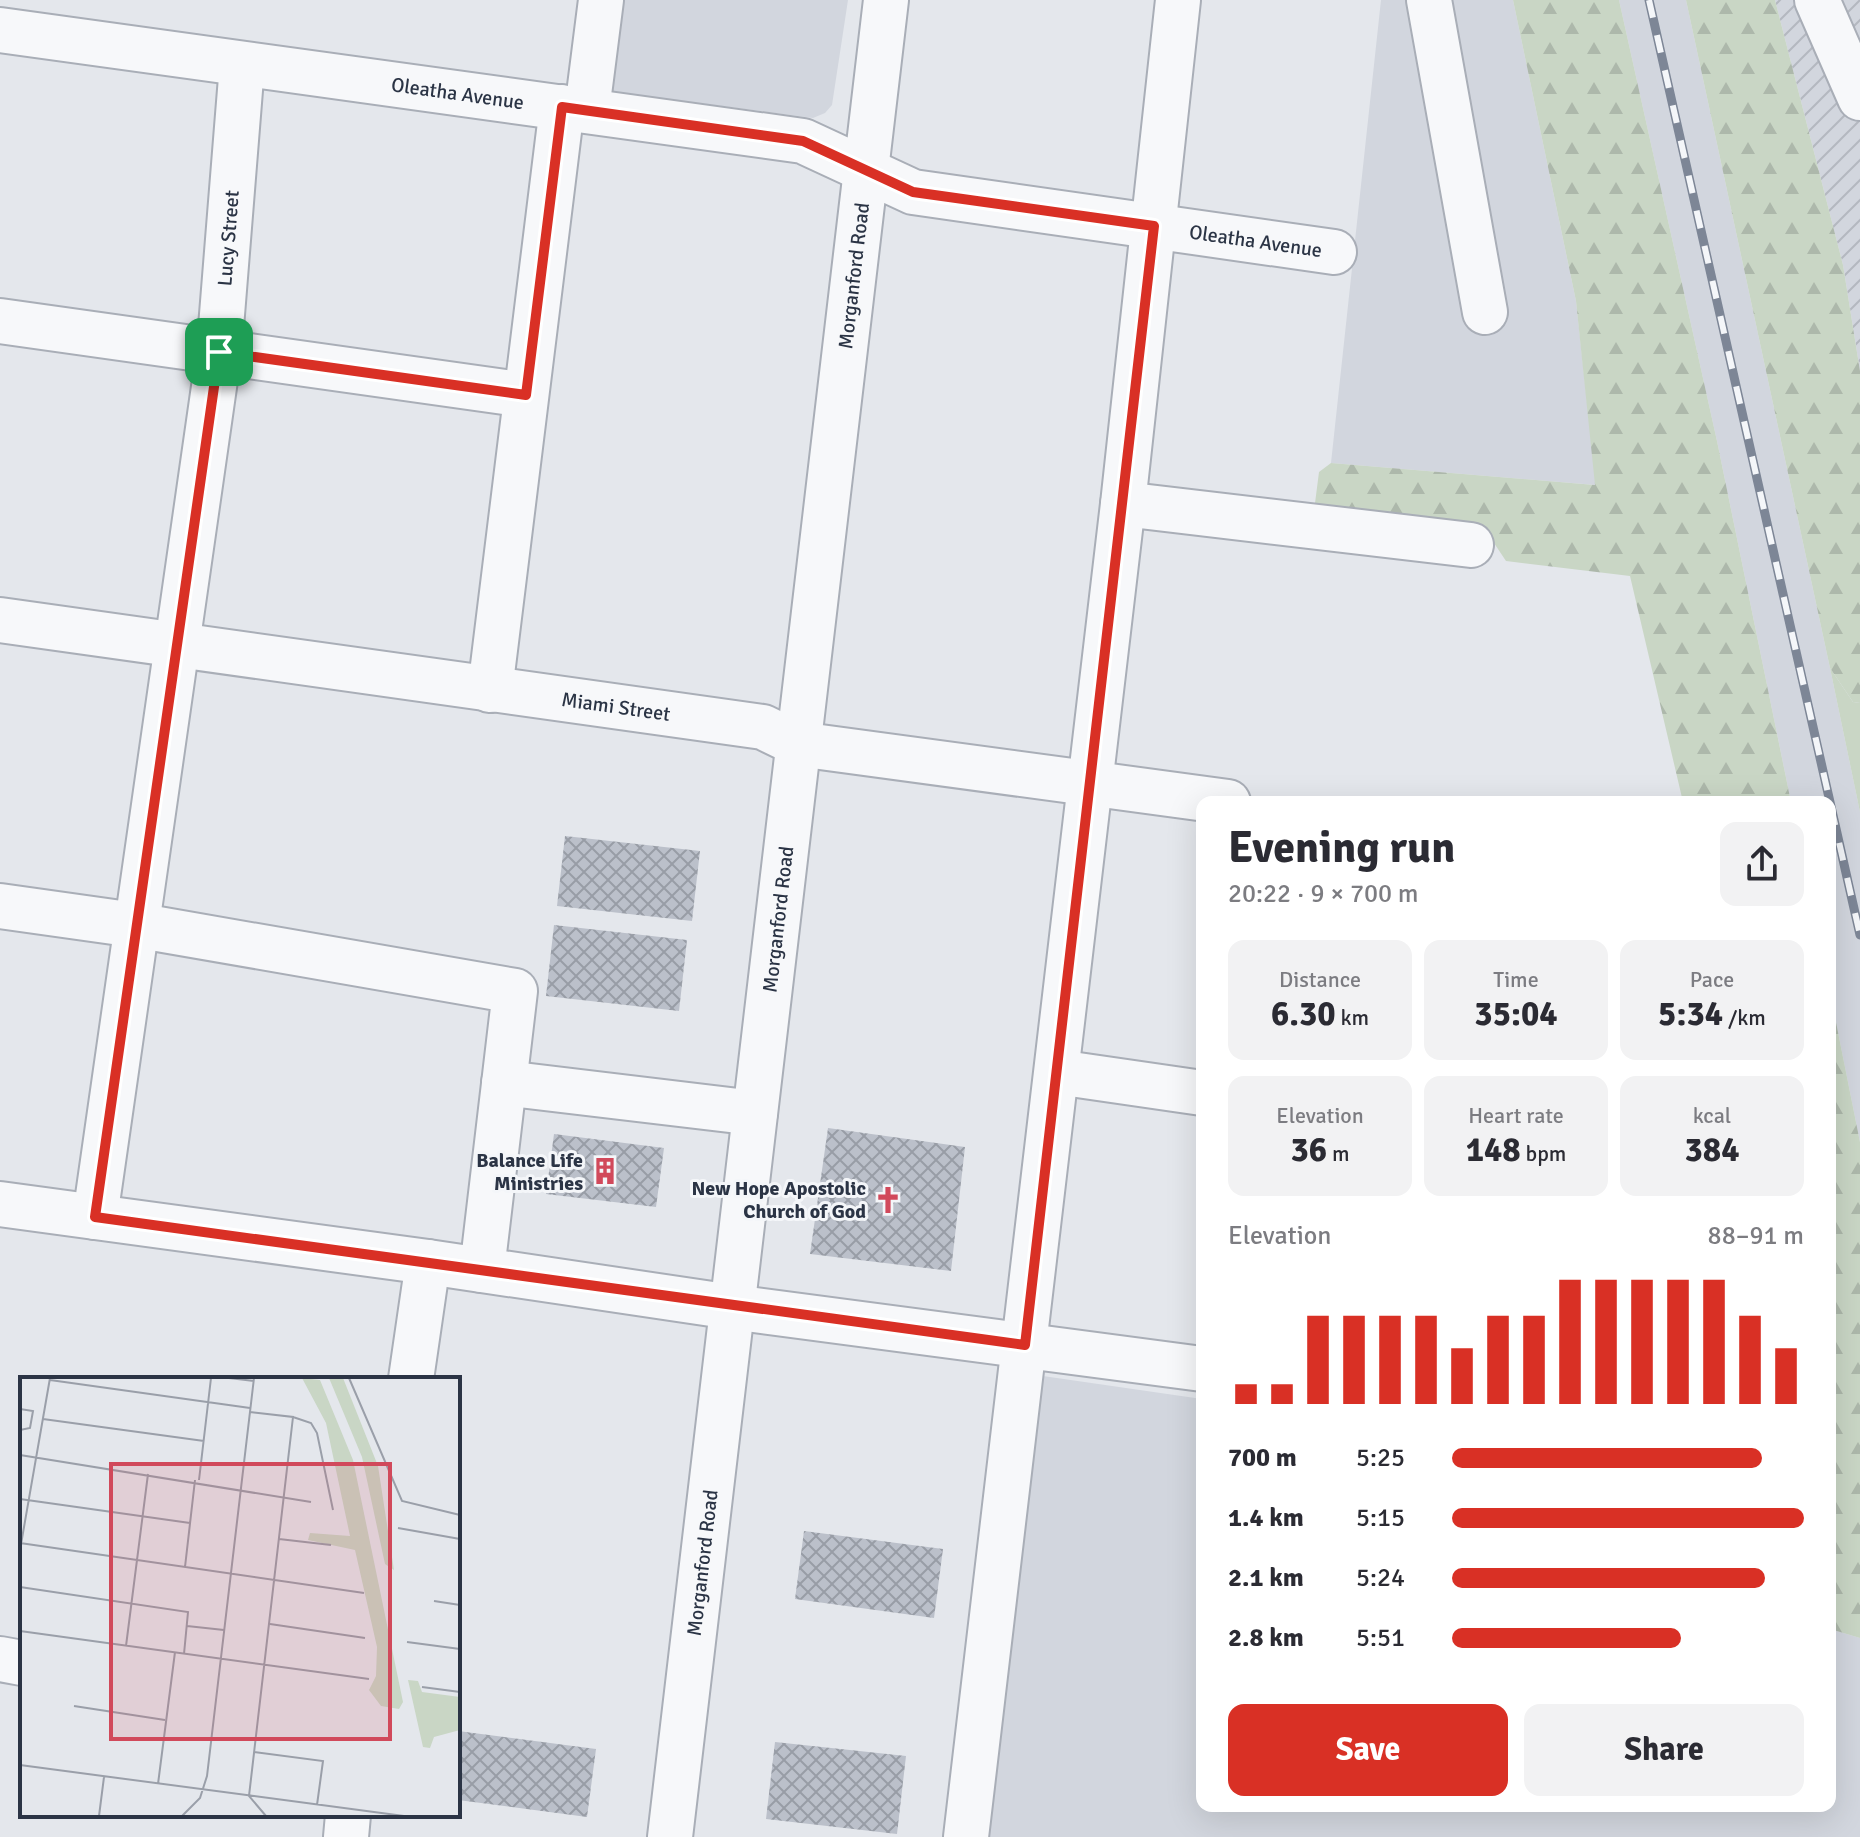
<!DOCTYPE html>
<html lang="en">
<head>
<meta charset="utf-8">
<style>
  :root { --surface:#fff; --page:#f2f2f3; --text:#2b2b33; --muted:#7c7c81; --accent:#d93025 }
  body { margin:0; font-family:Signika,sans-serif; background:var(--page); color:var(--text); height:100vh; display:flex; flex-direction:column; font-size:30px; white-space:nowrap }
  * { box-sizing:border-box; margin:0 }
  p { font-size:26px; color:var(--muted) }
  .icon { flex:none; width:44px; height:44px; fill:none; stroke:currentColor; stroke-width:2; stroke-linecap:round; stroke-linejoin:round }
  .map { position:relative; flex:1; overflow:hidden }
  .panel { position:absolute; left:1196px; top:796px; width:640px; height:1016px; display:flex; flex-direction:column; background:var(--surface); border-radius:16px; box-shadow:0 8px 32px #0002 }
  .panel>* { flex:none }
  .pin { position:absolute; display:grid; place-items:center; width:68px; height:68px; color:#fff; margin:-34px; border-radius:16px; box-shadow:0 4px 12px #0006 }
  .round { display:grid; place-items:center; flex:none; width:84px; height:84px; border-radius:16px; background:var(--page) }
  .head { display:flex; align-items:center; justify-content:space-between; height:136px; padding:0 32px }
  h1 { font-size:44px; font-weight:800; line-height:60px }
  .metrics { display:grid; grid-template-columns:repeat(3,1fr); gap:12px; height:136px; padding:8px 32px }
  .metrics div { display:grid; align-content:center; border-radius:16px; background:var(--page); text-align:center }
  .metrics b { font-size:34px; font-weight:800 }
  .metrics small { font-size:22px; font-weight:400 }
  .metrics p { font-size:22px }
  .chart { height:224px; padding:16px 32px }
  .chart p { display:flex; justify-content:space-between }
  .chart svg { width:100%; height:144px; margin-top:8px; stroke:var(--accent); stroke-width:6 }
  .button { display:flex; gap:16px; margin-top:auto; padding:16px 32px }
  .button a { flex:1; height:92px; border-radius:16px; background:var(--accent); color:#fff; font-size:32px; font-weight:800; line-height:92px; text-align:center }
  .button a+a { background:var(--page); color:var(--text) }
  ul { padding:0 32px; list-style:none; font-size:26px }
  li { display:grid; grid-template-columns:128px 96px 1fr; align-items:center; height:60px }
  li i { height:20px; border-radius:10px; background:var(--accent) }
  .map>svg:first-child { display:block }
  .built { fill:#d2d6de }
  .industrial { fill:url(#industrial-furrows) }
  .grass { fill:#c9d6c5 }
  .forest { fill:url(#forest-firs) }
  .building { fill:url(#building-cross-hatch) }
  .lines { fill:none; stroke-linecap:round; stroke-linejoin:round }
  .minor-casing { stroke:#a9aeb7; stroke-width:48 }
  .minor { stroke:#f7f8fa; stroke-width:44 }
  .rail-casing { stroke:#7d8696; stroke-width:9 }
  .rail { stroke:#f4f6f9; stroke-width:6; stroke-dasharray:18; stroke-linecap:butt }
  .route-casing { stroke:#fff; stroke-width:16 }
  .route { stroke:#d93025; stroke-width:10 }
  .labels { text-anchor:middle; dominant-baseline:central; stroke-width:6; stroke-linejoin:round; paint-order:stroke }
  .street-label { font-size:20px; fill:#2b3445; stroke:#f4f6f9 }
  .poi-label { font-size:20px; font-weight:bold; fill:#2b3445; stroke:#f4f6f9; text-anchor:end }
  .inset-road { fill:none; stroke:#9a9fa9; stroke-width:2 }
  .view { fill:#d1495b; fill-opacity:0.15; stroke:#d1495b; stroke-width:4 }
  .inset-edge { fill:none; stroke:#2b3445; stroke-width:4 }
</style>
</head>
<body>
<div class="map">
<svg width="1860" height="1837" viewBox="0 0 1860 1837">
  <defs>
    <pattern id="industrial-furrows" width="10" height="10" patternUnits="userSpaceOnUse" patternTransform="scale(2)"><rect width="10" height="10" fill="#d2d6de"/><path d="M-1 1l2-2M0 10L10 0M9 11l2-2" fill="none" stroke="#b4b8c0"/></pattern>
    <pattern id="forest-firs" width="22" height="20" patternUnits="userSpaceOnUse" patternTransform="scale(2)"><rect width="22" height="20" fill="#c9d6c5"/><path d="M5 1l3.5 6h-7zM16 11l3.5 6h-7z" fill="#adb8ab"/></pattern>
    <pattern id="building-cross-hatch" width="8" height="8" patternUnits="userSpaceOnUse" patternTransform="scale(2)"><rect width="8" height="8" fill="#bbc0ca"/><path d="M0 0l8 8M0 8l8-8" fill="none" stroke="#989da6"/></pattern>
  </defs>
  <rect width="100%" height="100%" fill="#e4e7ec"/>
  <path class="built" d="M610 0H848L832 105 825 113 813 118 599 90Z
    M1381 0H1513L1576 301 1596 485 1331 463Z
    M1619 0H1686L1830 668 1860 812V1142L1830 992V802H1791L1717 441Z
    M1036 1375 1202 1399V1806H1830V1629L1860 1638V1837H982Z"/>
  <path class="industrial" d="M1775 0H1860V371L1843 265Z"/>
  <path class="grass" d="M1830 668 1853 702 1860 703V812Z"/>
  <path class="forest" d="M1513 0H1619L1717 441 1791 802H1683L1630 576 1506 561 1492 540 1329 518 1314 511 1319 472 1331 463 1595 485 1576 301Z
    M1686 0H1775L1843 265 1860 371V703L1853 702 1830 668Z
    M1830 992 1860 1142V1638L1830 1629Z"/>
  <path class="building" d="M565 836 700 851 692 921 557 906Z
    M554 925 687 940 679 1011 546 996Z
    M828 1128 965 1147 951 1271 810 1254Z
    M554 1134 664 1148 656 1207 546 1194Z
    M804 1531 943 1549 934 1618 795 1599Z
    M458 1731 596 1749 587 1817 458 1800Z
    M775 1742 906 1756 897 1834 766 1819Z"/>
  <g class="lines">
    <g class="minor-casing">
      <g id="minor">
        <path d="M1429 0 1485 312"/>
        <path d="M1817 0 1860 98"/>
        <path id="s1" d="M0 30 803 141 913 192 1334 252"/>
        <path d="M587 110 601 0"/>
        <path d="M0 321 526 395"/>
        <path d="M1123 504 1471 545"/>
        <path id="s2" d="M0 620 763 727 798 744 1228 802"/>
        <path d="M490 690 562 107"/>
        <path d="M0 906 135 925 515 991 482 1270"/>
        <path d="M1057 1072 1202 1093"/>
        <path d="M504 1083 755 1113"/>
        <path d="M0 1204 428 1262 732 1307 1202 1369"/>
        <path id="s3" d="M95 1217 219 352 242 65"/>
        <path d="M411 1379 428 1262"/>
        <path d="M0 1659 22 1663"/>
        <path d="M346 1837 348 1815"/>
        <path id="s4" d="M670 1837 886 0"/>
        <path d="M966 1837 1123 504 1178 0"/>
      </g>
    </g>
    <use href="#minor" class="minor"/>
    <g class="rail-casing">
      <path id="rail" d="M1649 0 1860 935"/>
    </g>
    <use href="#rail" class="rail"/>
  </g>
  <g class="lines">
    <g class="route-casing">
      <path id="route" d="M562 107 803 141 913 192 1154 226 1025 1345C714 1304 405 1259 95 1217L219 352 526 395Z"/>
    </g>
    <use href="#route" class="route"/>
  </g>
  <defs>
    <g id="building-bare" transform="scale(2.16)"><path d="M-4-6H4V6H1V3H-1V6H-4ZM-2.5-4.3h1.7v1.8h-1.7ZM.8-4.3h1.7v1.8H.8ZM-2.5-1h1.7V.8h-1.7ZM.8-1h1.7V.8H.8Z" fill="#d1495b" stroke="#f4f6f9" stroke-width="2.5" paint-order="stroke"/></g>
    <g id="church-bare" transform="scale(2.16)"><path d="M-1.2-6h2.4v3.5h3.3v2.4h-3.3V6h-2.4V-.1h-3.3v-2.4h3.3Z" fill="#d1495b" stroke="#f4f6f9" stroke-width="2.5" paint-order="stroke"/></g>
  </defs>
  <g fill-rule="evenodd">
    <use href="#building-bare" x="605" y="1171"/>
    <use href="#church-bare" x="888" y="1200"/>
  </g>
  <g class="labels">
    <g class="street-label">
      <text stroke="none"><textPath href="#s1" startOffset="462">Oleatha Avenue</textPath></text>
      <text stroke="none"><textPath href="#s3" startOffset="988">Lucy Street</textPath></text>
      <text stroke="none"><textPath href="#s1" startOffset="1278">Oleatha Avenue</textPath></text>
      <text stroke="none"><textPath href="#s4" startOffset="1572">Morganford Road</textPath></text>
      <text stroke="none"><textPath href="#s2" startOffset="622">Miami Street</textPath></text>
      <text stroke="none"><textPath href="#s4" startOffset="924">Morganford Road</textPath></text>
      <text stroke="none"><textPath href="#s4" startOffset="276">Morganford Road</textPath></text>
    </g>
    <g class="poi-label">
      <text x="583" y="1160">Balance Life<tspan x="583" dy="23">Ministries</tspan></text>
      <text x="866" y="1188">New Hope Apostolic<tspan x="866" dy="23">Church of God</tspan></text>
    </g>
  </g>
  <g transform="translate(20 1377)">
    <rect width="440" height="440" fill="#e4e7ec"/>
    <path d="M388 303 398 304 402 315 440 320V353L414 360 410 371 403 370Z" fill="#c9d6c5"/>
    <path d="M282 1 300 3 333 83 383 325 379 332 361 329 349 313 356 299 357 270 335 173 288 163 290 156 330 159 306 46ZM309 1H323L358 89 374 193 365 187 342 80Z" fill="#c9d6c5"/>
    <path class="inset-road" d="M209 1 234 4M329 1 382 124 440 138M30 3 230 31M0 32 13 34 10 51 0 53M230 35 273 40 229 419 246 439M273 40 291 46 297 56 313 133M23 42 184 64M0 78 291 125M179 103 191 1M0 122 170 146M378 151 440 162M259 162 311 168M0 166 344 216M0 173 30 1M165 190 175 103M0 210 168 235 164 277M414 224 440 228M250 247 345 261M167 249 204 253M0 254 349 302M387 265 440 272M106 269 128 97M402 310 440 315M54 329 145 343M234 375 303 384 297 428M0 388 384 439M138 407 155 275M79 439 84 400M162 439 180 421 187 399 234 1"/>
    <path class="view" d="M91 87H370V362H91Z"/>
    <rect width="440" height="440" class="inset-edge"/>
  </g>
</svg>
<div class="pin" style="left:219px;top:352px;background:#1e9e55"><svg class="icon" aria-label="arrive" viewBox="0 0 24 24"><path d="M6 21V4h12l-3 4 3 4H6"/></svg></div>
<section class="panel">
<div class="head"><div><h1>Evening run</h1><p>20:22 · 9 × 700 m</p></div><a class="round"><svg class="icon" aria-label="share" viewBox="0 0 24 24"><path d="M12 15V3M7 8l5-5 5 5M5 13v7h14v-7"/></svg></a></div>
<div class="metrics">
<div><p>Distance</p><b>6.30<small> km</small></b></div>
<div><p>Time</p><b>35:04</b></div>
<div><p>Pace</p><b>5:34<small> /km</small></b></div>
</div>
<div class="metrics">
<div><p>Elevation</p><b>36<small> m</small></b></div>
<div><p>Heart rate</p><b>148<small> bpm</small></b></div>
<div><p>kcal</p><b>384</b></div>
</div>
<div class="chart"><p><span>Elevation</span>88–91 m</p>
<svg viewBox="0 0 160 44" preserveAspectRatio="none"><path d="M5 44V38M15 44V38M25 44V17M35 44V17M45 44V17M55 44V17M65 44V27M75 44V17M85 44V17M95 44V6M105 44V6M115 44V6M125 44V6M135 44V6M145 44V17M155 44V27"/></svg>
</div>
<ul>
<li><b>700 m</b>5:25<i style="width:88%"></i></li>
<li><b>1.4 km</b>5:15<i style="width:100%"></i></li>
<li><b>2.1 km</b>5:24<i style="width:89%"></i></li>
<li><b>2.8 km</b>5:51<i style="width:65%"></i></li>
</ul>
<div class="button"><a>Save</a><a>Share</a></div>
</section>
</div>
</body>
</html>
